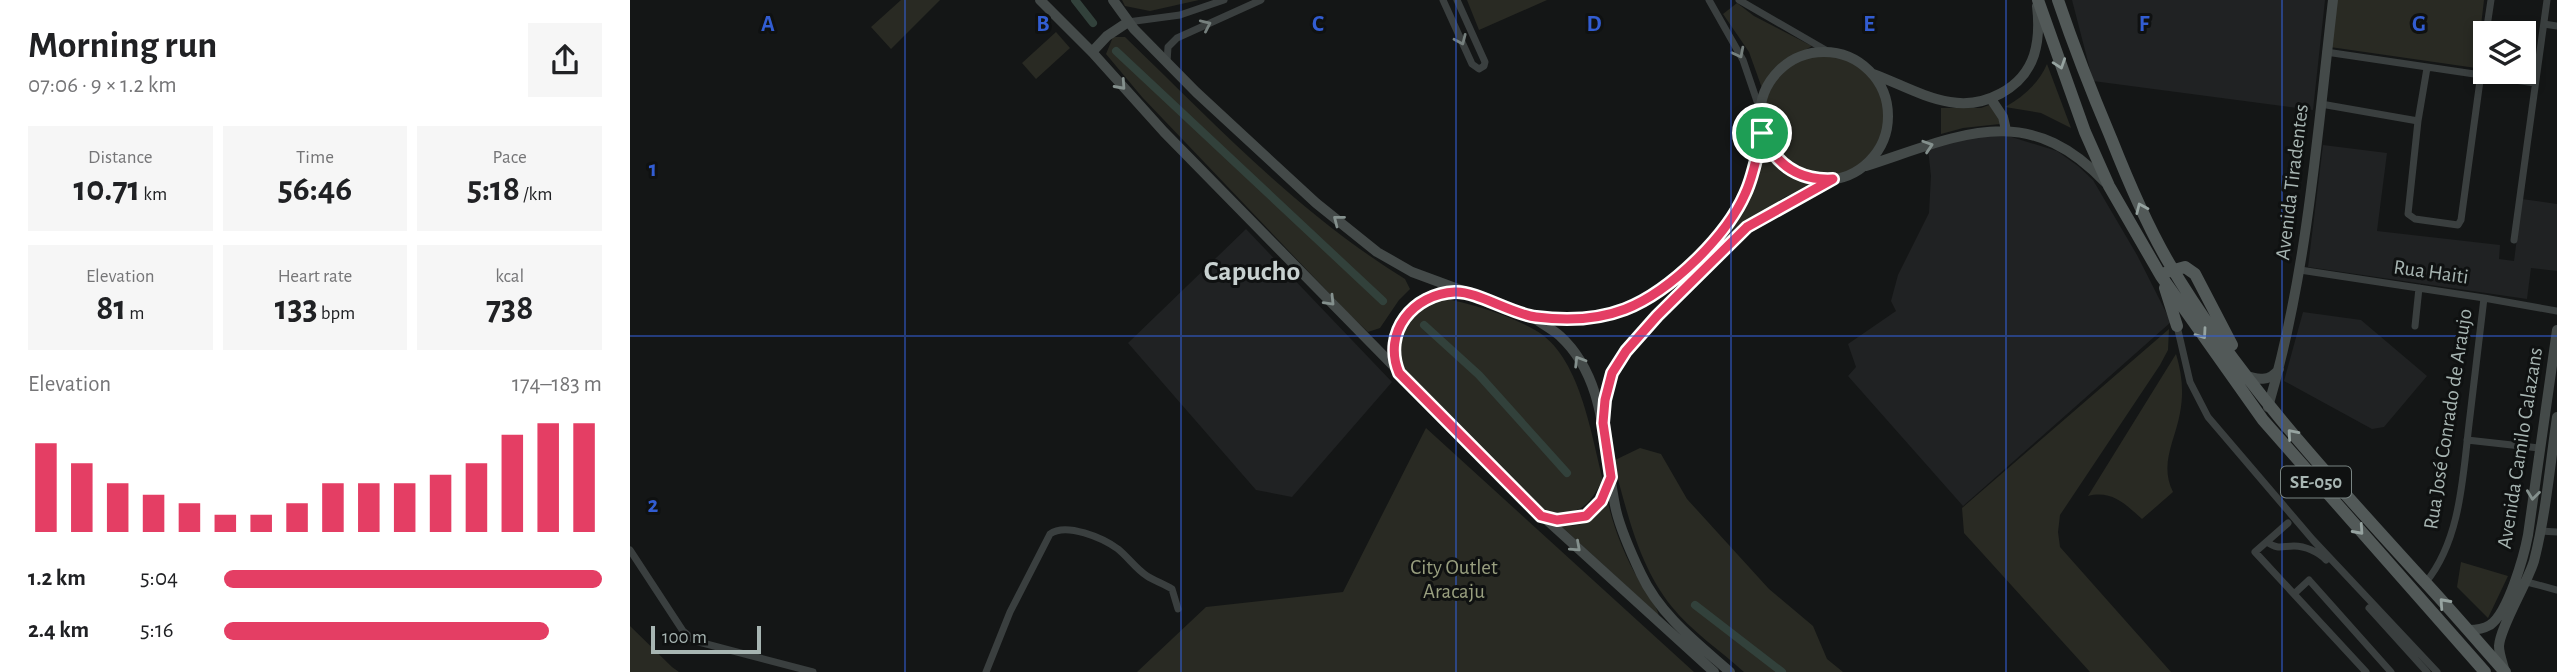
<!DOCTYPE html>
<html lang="en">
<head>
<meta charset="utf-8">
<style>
  :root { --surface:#fff; --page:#f6f6f6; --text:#202124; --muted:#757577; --accent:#e43e64 }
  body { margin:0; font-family:"Alegreya Sans",sans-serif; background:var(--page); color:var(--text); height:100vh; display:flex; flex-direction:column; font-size:26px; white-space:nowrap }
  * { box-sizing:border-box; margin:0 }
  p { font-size:23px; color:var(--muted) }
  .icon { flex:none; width:38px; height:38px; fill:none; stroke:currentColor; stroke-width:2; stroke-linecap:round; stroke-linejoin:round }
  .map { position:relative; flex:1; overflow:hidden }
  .drawer { display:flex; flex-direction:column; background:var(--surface); width:630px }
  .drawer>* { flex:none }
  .controls { position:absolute; left:1843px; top:21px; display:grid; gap:14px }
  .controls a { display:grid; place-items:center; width:63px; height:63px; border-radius:0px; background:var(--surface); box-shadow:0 4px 10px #0003; font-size:35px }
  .scale { position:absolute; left:21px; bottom:18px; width:110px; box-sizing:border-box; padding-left:7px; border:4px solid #a7b5b2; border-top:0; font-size:19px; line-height:24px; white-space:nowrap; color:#a7b5b2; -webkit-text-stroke:5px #0f1111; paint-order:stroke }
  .pin { position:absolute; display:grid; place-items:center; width:60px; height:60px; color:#fff; margin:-30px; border:4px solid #fff; border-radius:50%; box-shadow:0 2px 7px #0007 }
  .round { display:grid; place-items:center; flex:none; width:74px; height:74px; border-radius:0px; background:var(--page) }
  .overview { display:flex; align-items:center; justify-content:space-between; height:119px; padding:0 28px }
  h1 { font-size:38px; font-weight:600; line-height:52px }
  .metrics { display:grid; grid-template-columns:repeat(3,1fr); gap:10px; height:119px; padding:7px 28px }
  .metrics div { display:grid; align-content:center; border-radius:0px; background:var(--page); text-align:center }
  .metrics b { font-size:35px; font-weight:600 }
  .metrics small { font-size:19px; font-weight:400 }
  .metrics p { font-size:19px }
  .chart { height:196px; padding:14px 28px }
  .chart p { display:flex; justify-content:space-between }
  .chart svg { width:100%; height:126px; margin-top:7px; stroke:var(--accent); stroke-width:6 }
  ul { padding:0 28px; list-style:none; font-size:23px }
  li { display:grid; grid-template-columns:112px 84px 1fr; align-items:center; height:52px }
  li i { height:18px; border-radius:9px; background:var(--accent) }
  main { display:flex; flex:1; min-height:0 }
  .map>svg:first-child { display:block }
  .built { fill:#202223 }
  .green { fill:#292a23 }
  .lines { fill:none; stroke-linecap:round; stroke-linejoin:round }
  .canal { stroke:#32413b; stroke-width:8 }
  .street { stroke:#3a3f3f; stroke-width:7 }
  .secondary { stroke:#444a49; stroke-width:10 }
  .primary { stroke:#525958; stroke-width:12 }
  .oneway { stroke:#76807e }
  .oneway2 { stroke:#96a3a0 }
  .oneway3 { stroke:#84908d }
  .route-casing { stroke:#fff; stroke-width:14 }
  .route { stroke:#e43e64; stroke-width:9 }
  .grid { fill:none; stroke:#325dd2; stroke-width:2; stroke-opacity:0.55 }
  .labels { text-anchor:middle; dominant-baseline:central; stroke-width:6; stroke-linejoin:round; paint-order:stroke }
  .shield { fill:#0f1111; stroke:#798482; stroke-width:2 }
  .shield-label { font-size:19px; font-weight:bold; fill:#a7b5b2 }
  .street-label { font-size:21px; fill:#a7b5b2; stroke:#0f1111 }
  .park-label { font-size:21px; fill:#999f7f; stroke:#0f1111 }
  .district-label { font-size:28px; font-weight:bold; fill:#c8d1d0; stroke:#0f1111 }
  .grid-label { font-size:23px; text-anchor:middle; font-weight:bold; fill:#325dd2; stroke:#0f1111; stroke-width:6; stroke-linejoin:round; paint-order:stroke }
</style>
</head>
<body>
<main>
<section class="drawer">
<div class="overview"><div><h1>Morning run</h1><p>07:06 · 9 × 1.2 km</p></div><a class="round"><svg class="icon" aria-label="share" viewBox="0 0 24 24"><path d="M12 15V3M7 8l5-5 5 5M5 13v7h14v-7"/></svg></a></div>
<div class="metrics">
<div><p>Distance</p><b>10.71<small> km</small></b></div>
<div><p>Time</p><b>56:46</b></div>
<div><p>Pace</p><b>5:18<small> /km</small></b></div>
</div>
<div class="metrics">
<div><p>Elevation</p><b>81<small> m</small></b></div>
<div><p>Heart rate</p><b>133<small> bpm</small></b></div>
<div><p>kcal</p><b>738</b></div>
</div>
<div class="chart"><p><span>Elevation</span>174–183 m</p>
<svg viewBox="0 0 160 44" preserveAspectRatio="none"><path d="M5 44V13M15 44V20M25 44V27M35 44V31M45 44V34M55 44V38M65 44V38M75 44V34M85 44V27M95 44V27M105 44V27M115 44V24M125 44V20M135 44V10M145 44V6M155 44V6"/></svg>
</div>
<ul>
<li><b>1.2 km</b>5:04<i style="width:100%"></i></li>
<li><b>2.4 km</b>5:16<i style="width:86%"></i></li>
</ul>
</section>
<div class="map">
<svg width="1927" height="672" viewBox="0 0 1927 672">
  <rect width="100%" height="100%" fill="#141616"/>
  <path class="built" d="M1442 0H1695L1683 110 1463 81Z
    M1375 135 1427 151 1448 166 1463 180 1507 255 1541 322 1333 506 1218 376 1226 367 1218 344 1266 311 1261 301 1268 275 1299 213 1301 176 1298 149 1343 136Z
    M1693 145 1757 153 1747 231 1870 245 1869 259 1884 261 1892 199 1927 204V271L1901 268 1897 299 1678 267Z
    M616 229 762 382 662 497 626 490 498 343Z
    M1673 312 1731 320 1797 376 1754 427 1742 429 1654 381Z"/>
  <path class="green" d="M271 0H310L261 49 241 27Z
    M492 0H569L520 11 495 6Z
    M837 0H917L849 30Z
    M1706 0H1854L1846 68 1700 47Z
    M1107 3 1124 16 1182 46 1145 68 1133 91 1119 52 1093 14Z
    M426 32 440 48 406 79 392 63Z
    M483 37H495C585 124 668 213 775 279L780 289 769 300 750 328 738 332 718 313 512 97 476 54Z
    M1130 116a64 64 0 1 1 128 0a64 64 0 1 1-128 0Z
    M1417 64 1441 128 1411 113 1375 107C1393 97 1409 83 1417 64Z
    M1362 104 1366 108 1370 124 1333 128 1311 134V108H1351Z
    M1132 148 1152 173 1188 184 1155 197 1105 231 1057 280 1054 278 1085 245 1109 214 1129 176Z
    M808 297C841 304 875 313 905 330 950 355 961 434 973 480 955 511 951 513 915 513L769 370 765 339 775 314Z
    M1539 329 1538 350 1530 365 1430 515 1428 532 1430 547 1541 672H1460L1334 533 1332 508Z
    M1546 354C1552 374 1554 392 1550 413 1545 441 1529 464 1543 492L1512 519C1495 504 1482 490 1458 496Z
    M796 428 1064 672H507L576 607 713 592Z
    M1010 448 1031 454 1057 499 1139 589 1183 626 1197 659 1213 672H1114C1091 651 1061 631 1042 607 1008 565 997 511 983 461Z
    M977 499C984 529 994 555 1010 582 1016 593 1026 603 1029 616L931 526C958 526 964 521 977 499Z
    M1831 562 1878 576 1858 618 1827 587Z
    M0 626 42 667 49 672H0Z"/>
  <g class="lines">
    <path class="canal" d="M445 0 463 23
      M486 51 753 301
      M794 325 849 375 937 473
      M1065 605 1152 672"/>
    <path class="street" d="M813 0 842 64 849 69 854 66 855 62 827 0
      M1079 0 1113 60 1130 110
      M1109 0 1199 52
      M498 22 550 15 594 0
      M1914 24 1927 26
      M1856 33 1861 0
      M1696 52 1905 83
      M537 62 538 47 547 38 631 0
      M1797 68 1788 121 1778 214 1785 219 1828 225 1831 220 1855 44
      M1691 104 1788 121
      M1884 240 1917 0
      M1670 270 1854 298 1927 311
      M1547 326 1560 382 1578 417 1683 540 1807 672
      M1785 326 1789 288
      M1837 440 1909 448
      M1658 523 1625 552 1736 672
      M1910 531 1927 532
      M1637 542C1648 550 1652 546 1664 546 1675 546 1689 552 1696 560
      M0 550 53 631 65 641 183 672
      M1796 582C1832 538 1833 471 1840 416 1845 377 1849 337 1854 298
      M1897 582 1927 590
      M1665 593 1679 580 1761 672
      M1739 608 1797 672
      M356 672 380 612 420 534C436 522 473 538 488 549 498 557 506 569 517 576 525 581 534 584 542 589L548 609"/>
    <path class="secondary" d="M410 0 462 52 534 132 896 501 1084 672
      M483 0 504 29 566 92 686 203 747 252 782 272 901 316 929 319 956 318 994 310 1030 292 1074 251 1105 214 1120 181 1132 133
      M1130 116a64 64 0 1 1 128 0a64 64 0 1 1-128 0Z
      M462 52 477 36 498 22
      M1243 74C1268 83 1294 98 1320 102 1354 108 1393 89 1404 55 1409 39 1409 23 1407 6
      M1361 99 1373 117 1376 130
      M1236 166C1329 136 1396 99 1475 182
      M904 318C912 324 922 329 930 336 978 380 973 451 986 510 991 531 1002 555 1011 574 1030 615 1067 643 1100 672
      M768 368C759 348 770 315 788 302 799 295 814 293 826 292
      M1614 375C1627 380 1640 382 1649 369
      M1638 407C1677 275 1687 136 1703 0
      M974 413 979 383 988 363 1027 316 1117 227 1142 211 1201 180
      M914 516C952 527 968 513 981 478
      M1839 630C1846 630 1853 629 1860 625 1878 613 1894 556 1898 535L1927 330
      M1875 672C1873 664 1869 654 1869 646 1870 627 1897 584 1904 561 1916 514 1920 465 1927 417"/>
    <path class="primary" d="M1408 0 1455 132 1479 186 1531 276 1633 420 1855 672
      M1428 0C1444 47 1462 93 1481 138 1498 181 1516 224 1539 263 1609 381 1702 480 1794 581 1822 611 1848 642 1875 672
      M1537 272 1555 267 1565 274 1602 345
      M1535 288 1547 326"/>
  </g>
  <defs><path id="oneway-chevron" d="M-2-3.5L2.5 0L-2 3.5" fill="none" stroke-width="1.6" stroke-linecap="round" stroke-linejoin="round" transform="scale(1.75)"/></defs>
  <g class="oneway">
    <use href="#oneway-chevron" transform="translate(576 25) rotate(-25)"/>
    <use href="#oneway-chevron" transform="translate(831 40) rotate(66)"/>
    <use href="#oneway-chevron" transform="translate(1109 53) rotate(63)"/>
  </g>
  <g class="oneway2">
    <use href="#oneway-chevron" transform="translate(1430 64) rotate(71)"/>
    <use href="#oneway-chevron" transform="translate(1511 208) rotate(-114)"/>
    <use href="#oneway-chevron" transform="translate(1572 334) rotate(55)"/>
    <use href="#oneway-chevron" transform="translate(1662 434) rotate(-131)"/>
    <use href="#oneway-chevron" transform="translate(1729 530) rotate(48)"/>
    <use href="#oneway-chevron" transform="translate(1814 603) rotate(-132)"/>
  </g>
  <g class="oneway3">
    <use href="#oneway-chevron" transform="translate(491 85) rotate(48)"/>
    <use href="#oneway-chevron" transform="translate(1298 146) rotate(-18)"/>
    <use href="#oneway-chevron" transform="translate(708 220) rotate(-142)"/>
    <use href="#oneway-chevron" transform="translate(700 301) rotate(46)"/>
    <use href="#oneway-chevron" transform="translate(949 361) rotate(-122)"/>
    <use href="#oneway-chevron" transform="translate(1903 495) rotate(97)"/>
    <use href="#oneway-chevron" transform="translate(946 547) rotate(42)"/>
  </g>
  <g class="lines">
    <g class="route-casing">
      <path id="route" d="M1132 133C1145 164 1168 181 1203 179L1117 227 1027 316 996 351 982 373 975 400 973 423 981 477 971 501 956 516 927 520 911 516 769 373C752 332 783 294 825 292 847 291 881 314 906 317 977 326 1018 307 1068 258 1087 239 1104 219 1115 194 1124 175 1127 154 1132 133Z"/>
    </g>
    <use href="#route" class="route"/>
  </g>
  <path class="grid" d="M275 0V672M551 0V672M826 0V672M1101 0V672M1376 0V672M1652 0V672M0 336H1927"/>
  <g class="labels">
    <rect class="shield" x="1651" y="466.5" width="70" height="31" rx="5"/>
    <g class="shield-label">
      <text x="1686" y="482">SE-050</text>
    </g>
    <g class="street-label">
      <text transform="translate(1662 182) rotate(-83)">Avenida Tiradentes</text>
      <text transform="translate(1801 272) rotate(8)">Rua Haiti</text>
      <text transform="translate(1818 419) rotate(-81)">Rua José Conrado de Araujo</text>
      <text transform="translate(1890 448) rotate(-81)">Avenida Camilo Calazans</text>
    </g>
    <g class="park-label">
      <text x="824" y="567">City Outlet<tspan x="824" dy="24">Aracaju</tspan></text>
    </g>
    <g class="district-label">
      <text x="622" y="272">Capucho</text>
    </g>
  </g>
  <g class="grid-label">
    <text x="138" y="31">A</text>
    <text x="413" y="31">B</text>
    <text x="688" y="31">C</text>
    <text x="964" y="31">D</text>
    <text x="1239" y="31">E</text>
    <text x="1514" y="31">F</text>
    <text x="1789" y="31">G</text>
    <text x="23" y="176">1</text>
    <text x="23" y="512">2</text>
  </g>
</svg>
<div class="controls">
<a><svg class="icon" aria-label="layers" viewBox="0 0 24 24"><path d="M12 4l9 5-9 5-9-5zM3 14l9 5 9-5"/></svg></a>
</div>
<div class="scale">100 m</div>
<div class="pin" style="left:1132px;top:133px;background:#1e9e55"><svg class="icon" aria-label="arrive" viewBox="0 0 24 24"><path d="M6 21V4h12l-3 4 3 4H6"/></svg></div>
</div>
</main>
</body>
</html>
